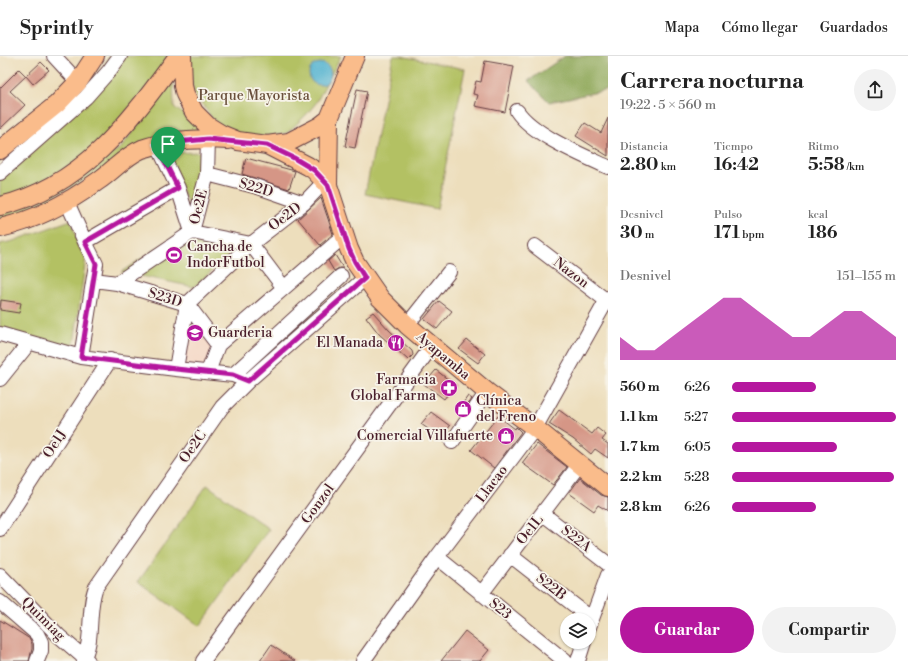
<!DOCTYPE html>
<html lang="es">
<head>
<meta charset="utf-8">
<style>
  :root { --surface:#fff; --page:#f2f2f2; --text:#222; --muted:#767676; --line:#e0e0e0; --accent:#b5179e }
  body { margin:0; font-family:"Libre Bodoni",serif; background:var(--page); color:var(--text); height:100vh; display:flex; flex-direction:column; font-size:15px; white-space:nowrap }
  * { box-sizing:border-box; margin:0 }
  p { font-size:13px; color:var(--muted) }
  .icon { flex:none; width:22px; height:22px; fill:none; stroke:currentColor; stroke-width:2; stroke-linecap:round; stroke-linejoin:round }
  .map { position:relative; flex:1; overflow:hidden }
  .drawer { display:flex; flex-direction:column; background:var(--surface); width:300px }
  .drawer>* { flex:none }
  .fabs { position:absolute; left:560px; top:557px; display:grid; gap:8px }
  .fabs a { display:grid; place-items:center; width:36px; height:36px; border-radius:50%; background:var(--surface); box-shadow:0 1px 3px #0004; font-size:20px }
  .pin { position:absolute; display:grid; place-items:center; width:34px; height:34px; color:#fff; margin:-41px -17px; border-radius:50% 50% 50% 0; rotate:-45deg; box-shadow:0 0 4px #0007 }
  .pin .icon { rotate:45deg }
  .round { display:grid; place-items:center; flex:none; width:42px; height:42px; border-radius:21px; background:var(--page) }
  .head { display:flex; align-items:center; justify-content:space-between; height:68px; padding:0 12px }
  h1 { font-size:22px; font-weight:800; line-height:30px }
  .figures { display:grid; grid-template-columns:repeat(3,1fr); gap:6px; height:68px; padding:4px 12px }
  .figures div { display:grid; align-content:center }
  .figures b { font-size:17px; font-weight:800 }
  .figures small { font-size:11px; font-weight:400 }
  .figures p { font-size:11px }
  .chart { height:112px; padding:8px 12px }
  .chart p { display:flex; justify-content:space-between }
  .chart svg { width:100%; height:72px; margin-top:4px; fill:var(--accent); opacity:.7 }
  .action { display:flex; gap:8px; margin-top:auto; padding:8px 12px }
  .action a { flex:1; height:46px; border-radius:24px; background:var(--accent); color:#fff; font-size:16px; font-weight:800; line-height:46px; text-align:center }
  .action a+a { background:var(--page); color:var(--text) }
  ul { padding:0 12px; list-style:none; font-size:13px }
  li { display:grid; grid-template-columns:64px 48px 1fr; align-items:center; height:30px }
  li i { height:10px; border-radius:5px; background:var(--accent) }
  header { display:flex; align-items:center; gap:24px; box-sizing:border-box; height:56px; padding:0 20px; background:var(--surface); border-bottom:1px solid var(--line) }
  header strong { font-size:19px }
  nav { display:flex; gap:22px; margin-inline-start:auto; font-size:14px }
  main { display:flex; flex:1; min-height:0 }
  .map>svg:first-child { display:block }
  .built { fill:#f4d3c0 }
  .green { fill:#b3c163; stroke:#7e7047 }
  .forest { fill:#8ea759; stroke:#6c6342 }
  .water { fill:#52b3d0; stroke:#4e697e }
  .building { fill:#d59686 }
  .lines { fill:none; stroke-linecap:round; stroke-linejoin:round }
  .minor-casing { stroke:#623c41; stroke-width:16 }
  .major-casing { stroke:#623c41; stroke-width:20 }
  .minor { stroke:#fff; stroke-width:14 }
  .major { stroke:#fabc8b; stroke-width:18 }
  .route-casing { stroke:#fff; stroke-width:8 }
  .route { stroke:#b5179e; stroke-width:5 }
  .labels { text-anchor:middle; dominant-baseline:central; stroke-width:3.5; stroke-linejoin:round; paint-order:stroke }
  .park-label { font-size:14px; fill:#6a503c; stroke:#f7f3e8 }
  .street-label { font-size:14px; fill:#4a1f2b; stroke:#f7f3e8 }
  .poi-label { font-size:14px; fill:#4a1f2b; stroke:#f7f3e8; text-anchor:start }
</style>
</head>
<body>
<header>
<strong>Sprintly</strong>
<nav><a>Mapa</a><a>Cómo llegar</a><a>Guardados</a></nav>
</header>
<main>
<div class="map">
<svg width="608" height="605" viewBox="0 0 608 605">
  <rect width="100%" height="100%" fill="#f7f3e8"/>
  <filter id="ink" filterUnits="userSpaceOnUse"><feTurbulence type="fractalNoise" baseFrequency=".025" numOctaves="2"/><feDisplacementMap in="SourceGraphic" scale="8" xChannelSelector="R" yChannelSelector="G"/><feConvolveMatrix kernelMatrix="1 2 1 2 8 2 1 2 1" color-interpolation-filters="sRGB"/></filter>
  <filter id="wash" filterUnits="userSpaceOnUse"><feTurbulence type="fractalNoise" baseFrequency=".012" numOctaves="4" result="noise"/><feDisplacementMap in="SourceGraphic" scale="16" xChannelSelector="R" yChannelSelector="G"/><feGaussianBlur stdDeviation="0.9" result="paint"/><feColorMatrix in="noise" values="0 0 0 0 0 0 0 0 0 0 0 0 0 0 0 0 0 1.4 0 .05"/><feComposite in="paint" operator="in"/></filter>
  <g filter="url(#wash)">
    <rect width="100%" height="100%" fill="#eddebc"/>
    <path class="built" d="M191 261 216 293 213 315 180 310Z"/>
    <path class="green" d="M109 0H174L88 100 25 135 0 143V111L97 23Z
      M188 0H341L316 47 307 58 287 77 265 81 237 78 214 65 193 35Z
      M393 0H401L465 13 437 153 365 138Z
      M173 21 174 51 210 78 95 119 23 157 0 163V153L75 118 121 92Z
      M205 96 190 151 163 97Z
      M71 164 79 191 86 201 73 295 0 272V188L13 185Z
      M188 172 239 191 194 231 121 216Z
      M207 429 269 473 200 570 138 526Z"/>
    <path class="forest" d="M565 0H608V34L549 46 528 25Z"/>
    <path class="water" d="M309 18a11 11 0 1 1 22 0a11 11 0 1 1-22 0Z"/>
    <g id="blocks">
      <path class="building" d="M485 5 514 10 505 56 475 50 478 39 473 38 476 25 481 26Z
        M41 6 49 14 33 28 26 20Z
        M19 13 26 20 10 35 25 49 0 73V32Z
        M357 33 367 35 355 92 345 90Z
        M608 62V100L576 80 585 67 601 77Z
        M246 102 295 115 289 133 242 118Z
        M321 142 333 178 320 189 298 163Z
        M335 199 343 212H339L334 215 328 205Z
        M1 244 21 247 19 257 0 254Z
        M439 245 452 255 437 273 424 263Z
        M373 256 389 274 412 295 413 299 408 304 379 278 366 261Z
        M467 284 485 298 478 307 459 293Z
        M436 314 455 329 444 343 424 328Z
        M468 340 472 343 462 357 458 354Z
        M559 354 592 378 597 372 606 379 602 384 608 388V402L595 393 591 398 573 383 549 368Z
        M431 356 450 370 441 382 421 368Z
        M498 360 515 373 516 371 521 376 494 412 471 394Z
        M537 388 567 411 553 429 522 407Z
        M580 422 601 439 608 441V455L598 449 594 455 569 437Z
        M0 564 30 583 32 588V593L29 605H0Z
        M465 575 489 594 480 605H441Z
        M271 589 295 605H260Z"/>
    </g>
  </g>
  <g filter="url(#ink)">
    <use href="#blocks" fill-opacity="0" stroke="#623c41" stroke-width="1"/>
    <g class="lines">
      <g class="minor-casing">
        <path id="minor" d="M54 0 78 26
          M517 55C533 79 582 99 608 111
          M157 88 178 132 192 176 251 188 284 232
          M0 117 86 41 109 15 120 0
          M207 118 258 131 304 147
          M67 146 85 186 96 208 81 301
          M85 186 178 132
          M535 190 607 245
          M94 224 117 227 187 248 218 289
          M117 227 192 176 207 118 208 83
          M407 269 449 216
          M0 278 81 301 176 313 233 319 248 325
          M176 313 187 248 251 188 304 147 325 125
          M208 316 218 289 344 180
          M233 319 341 220
          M0 323 29 287
          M452 386 487 336
          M543 458 608 508
          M0 473 110 304
          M510 499 592 563
          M437 501 565 605
          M0 519 59 580 88 605
          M481 538 579 409
          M0 546 37 578 41 586V595L37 605
          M589 571 608 519
          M83 602C94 587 87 552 96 531L222 351 248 325 365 222
          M203 605 432 290
          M363 605 437 501 535 372 608 242
          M578 605 584 586"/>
      </g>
      <g class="major-casing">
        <path id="major" d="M182 0 183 30 185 38 194 56 208 70 221 78 238 85 267 89 289 86 320 70 329 63 355 0
          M329 63 328 129 349 193 355 206 380 242 407 269 432 290 487 336 535 372 608 431
          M267 89 308 110 314 114 328 129
          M0 94 57 48 78 26 95 0
          M0 150C83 131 131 64 178 0
          M0 172C36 164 68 147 98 125 113 115 125 100 142 93 169 83 201 82 229 84"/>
      </g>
      <use href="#minor" class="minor"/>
      <use href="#major" class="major"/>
    </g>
  </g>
  <g class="lines" filter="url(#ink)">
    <g class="route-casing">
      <path id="route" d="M208 83 267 89 294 102 314 114 328 129 349 193 355 206 365 222 248 325 233 319 176 313 81 301 96 208 85 186 178 132 156 88Z"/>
    </g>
    <use href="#route" class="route"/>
  </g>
  <defs>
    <g id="stadium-disc" transform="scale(0.9)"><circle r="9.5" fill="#b5179e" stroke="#f7f3e8"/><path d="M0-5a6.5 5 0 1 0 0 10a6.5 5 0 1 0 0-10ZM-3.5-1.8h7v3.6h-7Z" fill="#fff"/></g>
    <g id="school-disc" transform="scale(0.9)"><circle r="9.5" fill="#b5179e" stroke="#f7f3e8"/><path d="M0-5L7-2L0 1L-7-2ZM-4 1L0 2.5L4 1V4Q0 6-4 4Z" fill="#fff"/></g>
    <g id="restaurant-disc" transform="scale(0.9)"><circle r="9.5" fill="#b5179e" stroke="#f7f3e8"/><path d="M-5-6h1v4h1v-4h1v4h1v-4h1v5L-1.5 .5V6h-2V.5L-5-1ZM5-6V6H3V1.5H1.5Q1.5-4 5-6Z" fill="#fff"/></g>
    <g id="pharmacy-disc" transform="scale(0.9)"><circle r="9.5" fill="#b5179e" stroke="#f7f3e8"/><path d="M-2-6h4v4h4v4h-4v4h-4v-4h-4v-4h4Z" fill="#fff"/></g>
    <g id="shop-disc" transform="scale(0.9)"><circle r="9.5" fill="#b5179e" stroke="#f7f3e8"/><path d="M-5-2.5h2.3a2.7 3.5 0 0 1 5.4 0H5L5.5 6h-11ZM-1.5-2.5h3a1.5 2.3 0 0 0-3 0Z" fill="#fff"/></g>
  </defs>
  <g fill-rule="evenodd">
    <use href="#stadium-disc" x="174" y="199"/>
    <use href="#school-disc" x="195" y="277"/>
    <use href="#restaurant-disc" x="396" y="287"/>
    <use href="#pharmacy-disc" x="449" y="332"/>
    <use href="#shop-disc" x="463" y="353"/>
    <use href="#shop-disc" x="506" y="380"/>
  </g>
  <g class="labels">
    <g class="park-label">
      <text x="254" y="40">Parque Mayorista</text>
    </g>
    <g class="street-label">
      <text transform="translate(256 132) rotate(16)">S22D</text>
      <text transform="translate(199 151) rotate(-76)">Oe2E</text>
      <text transform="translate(285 161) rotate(-37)">Oe2D</text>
      <text transform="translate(571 217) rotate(37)">Nazon</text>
      <text transform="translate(165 242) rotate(18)">S23D</text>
      <text transform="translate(443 300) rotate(40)">Ayapamba</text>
      <text transform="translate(55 388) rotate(-57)">Oe1J</text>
      <text transform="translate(193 391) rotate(-55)">Oe2C</text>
      <text transform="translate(492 428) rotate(-53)">Llacao</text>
      <text transform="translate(318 448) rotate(-54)">Gonzol</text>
      <text transform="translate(530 474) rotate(-51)">Oe1L</text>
      <text transform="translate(576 483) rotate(38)">S22A</text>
      <text transform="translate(551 531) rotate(38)">S22B</text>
      <text transform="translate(500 553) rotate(39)">S23</text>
      <text transform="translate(43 563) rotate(45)">Quimiag</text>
    </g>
    <g class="poi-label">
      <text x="187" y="191">Cancha de<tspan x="187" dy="16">IndorFutbol</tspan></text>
      <text x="208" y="277">Guarderia</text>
      <text x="383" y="287" text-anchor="end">El Manada</text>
      <text x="436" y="324" text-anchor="end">Farmacia<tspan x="436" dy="16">Global Farma</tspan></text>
      <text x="476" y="345">Clínica<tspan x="476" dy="16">del Freno</tspan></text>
      <text x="493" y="380" text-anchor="end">Comercial Villafuerte</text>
    </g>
  </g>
</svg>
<div class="fabs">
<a><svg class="icon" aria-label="layers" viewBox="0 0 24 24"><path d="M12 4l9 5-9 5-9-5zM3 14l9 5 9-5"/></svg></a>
</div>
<div class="pin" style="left:168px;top:112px;background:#1e9e55"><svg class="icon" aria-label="arrive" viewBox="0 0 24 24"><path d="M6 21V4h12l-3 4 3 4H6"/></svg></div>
</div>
<section class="drawer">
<div class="head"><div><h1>Carrera nocturna</h1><p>19:22 · 5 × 560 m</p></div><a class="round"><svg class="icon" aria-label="share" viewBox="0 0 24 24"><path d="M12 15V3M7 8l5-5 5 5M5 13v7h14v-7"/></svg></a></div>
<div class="figures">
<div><p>Distancia</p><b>2.80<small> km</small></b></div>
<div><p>Tiempo</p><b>16:42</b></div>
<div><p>Ritmo</p><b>5:58<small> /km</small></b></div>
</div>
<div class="figures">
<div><p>Desnivel</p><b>30<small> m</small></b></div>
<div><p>Pulso</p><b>171<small> bpm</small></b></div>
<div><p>kcal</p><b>186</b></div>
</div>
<div class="chart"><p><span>Desnivel</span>151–155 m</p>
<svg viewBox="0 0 160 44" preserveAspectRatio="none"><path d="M0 44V30L10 38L20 38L30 30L40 22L50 14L60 6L70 6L80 14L90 22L100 30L110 30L120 22L130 14L140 14L150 22L160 30V44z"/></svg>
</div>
<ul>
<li><b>560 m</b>6:26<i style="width:51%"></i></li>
<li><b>1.1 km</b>5:27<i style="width:100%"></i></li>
<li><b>1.7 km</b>6:05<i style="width:64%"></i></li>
<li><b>2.2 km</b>5:28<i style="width:99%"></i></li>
<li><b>2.8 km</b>6:26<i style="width:51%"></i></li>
</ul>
<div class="action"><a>Guardar</a><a>Compartir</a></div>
</section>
</main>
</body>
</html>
